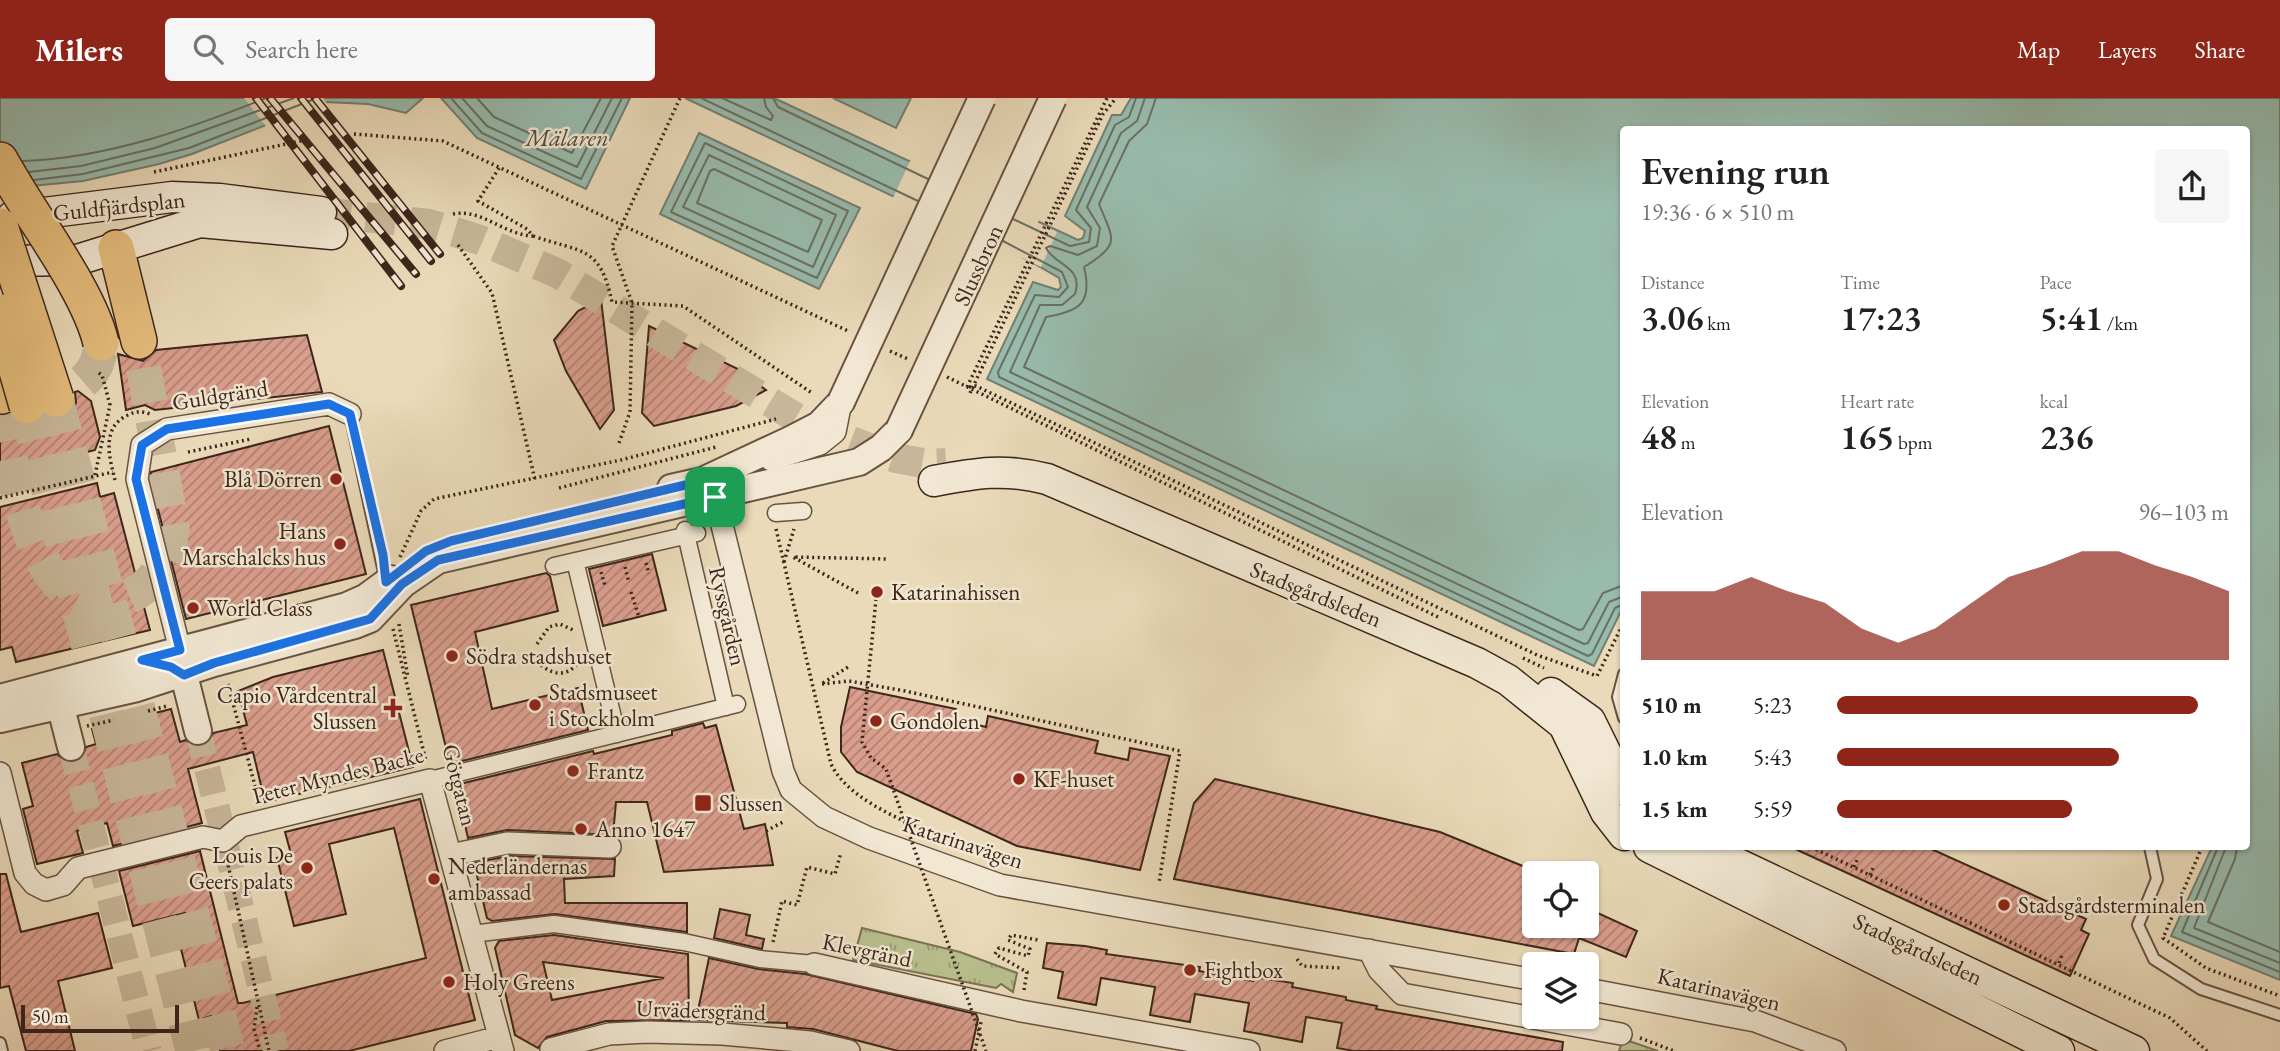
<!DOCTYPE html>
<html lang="en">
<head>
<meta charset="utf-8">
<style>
  :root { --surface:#fff; --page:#f6f6f6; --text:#202124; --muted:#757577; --accent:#8f2418 }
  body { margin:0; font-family:"EB Garamond",serif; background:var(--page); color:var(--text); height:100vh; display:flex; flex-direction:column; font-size:26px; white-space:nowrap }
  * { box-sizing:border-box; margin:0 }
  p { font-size:23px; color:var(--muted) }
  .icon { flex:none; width:38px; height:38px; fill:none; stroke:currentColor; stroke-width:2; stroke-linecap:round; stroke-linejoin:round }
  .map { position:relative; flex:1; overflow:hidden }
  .side { position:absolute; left:1620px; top:28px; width:630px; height:724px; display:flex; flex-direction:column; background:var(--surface); border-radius:7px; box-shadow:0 2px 5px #0004 }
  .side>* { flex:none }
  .buttons { position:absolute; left:1522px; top:763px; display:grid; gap:14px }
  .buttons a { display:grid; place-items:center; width:77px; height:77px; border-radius:7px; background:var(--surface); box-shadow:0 2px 5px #0004; font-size:35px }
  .scale { position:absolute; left:21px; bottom:18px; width:158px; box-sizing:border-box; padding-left:7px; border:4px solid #3d261b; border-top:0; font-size:19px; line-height:24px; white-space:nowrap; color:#3d261b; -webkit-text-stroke:5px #f1e7d2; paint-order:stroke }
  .pin { position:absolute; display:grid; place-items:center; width:60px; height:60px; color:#fff; margin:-30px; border-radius:14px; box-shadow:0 4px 10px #0006 }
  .round { display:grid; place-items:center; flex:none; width:74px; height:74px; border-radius:7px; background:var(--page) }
  .headline { display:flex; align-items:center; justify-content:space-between; height:119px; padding:0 21px }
  h1 { font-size:38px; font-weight:600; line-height:52px }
  .metrics { display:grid; grid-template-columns:repeat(3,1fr); gap:10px; height:119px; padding:7px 21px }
  .metrics div { display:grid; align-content:center }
  .metrics b { font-size:35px; font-weight:600 }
  .metrics small { font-size:19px; font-weight:400 }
  .metrics p { font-size:19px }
  .chart { height:196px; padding:14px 21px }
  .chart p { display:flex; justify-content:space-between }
  .chart svg { width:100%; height:126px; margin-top:7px; fill:var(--accent); opacity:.7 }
  ul { padding:0 21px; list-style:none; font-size:23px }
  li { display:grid; grid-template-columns:112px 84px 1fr; align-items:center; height:52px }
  li i { height:18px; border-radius:9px; background:var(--accent) }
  header { display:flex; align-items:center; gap:42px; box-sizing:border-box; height:98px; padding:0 35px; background:var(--accent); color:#fff }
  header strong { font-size:33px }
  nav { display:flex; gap:38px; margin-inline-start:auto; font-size:24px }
  .search { width:490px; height:63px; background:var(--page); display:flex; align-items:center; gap:18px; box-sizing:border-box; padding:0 24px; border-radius:7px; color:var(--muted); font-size:26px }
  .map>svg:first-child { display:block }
  .park { fill:url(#park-tufts); stroke:#7b7254; stroke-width:2 }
  .water { fill:#98bbad; stroke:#747f73; stroke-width:2 }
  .pier { fill:#eadab9 }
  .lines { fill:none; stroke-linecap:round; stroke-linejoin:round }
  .shore { stroke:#6a7064; stroke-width:2 }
  .building { fill:url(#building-hatch); stroke:#3d261b; stroke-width:2; fill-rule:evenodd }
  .tertiary-tunnel { stroke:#c7b699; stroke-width:26; stroke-dasharray:26 13; stroke-linecap:butt }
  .secondary-tunnel { stroke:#c7b699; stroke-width:30; stroke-dasharray:30 15; stroke-linecap:butt }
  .trunk-tunnel { stroke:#c7b699; stroke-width:35; stroke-dasharray:35 18; stroke-linecap:butt }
  .service-casing { stroke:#685342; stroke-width:14 }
  .pedestrian-casing { stroke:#685342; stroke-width:19 }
  .minor-casing { stroke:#685342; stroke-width:24 }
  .tertiary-casing { stroke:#685342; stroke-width:30 }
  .secondary-casing { stroke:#3d261b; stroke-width:33 }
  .trunk-casing { stroke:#3d261b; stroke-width:38 }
  .path { stroke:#3d261b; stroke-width:3.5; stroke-dasharray:2 3.5; stroke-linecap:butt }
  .service { stroke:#f1e7d2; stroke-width:10 }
  .pedestrian { stroke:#f1e7d2; stroke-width:16 }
  .minor { stroke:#f1e7d2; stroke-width:21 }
  .tertiary { stroke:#f1e7d2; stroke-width:26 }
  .secondary { stroke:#f1e7d2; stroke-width:30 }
  .trunk { stroke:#e5bd7c; stroke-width:35 }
  .rail-casing { stroke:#3d261b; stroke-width:8 }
  .rail { stroke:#f1e7d2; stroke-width:5; stroke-dasharray:16; stroke-linecap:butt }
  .tertiary-bridge-casing { stroke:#685342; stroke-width:30; stroke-linecap:butt }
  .trunk-bridge-casing { stroke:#3d261b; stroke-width:38; stroke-linecap:butt }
  .path-bridge { stroke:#3d261b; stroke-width:3.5; stroke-dasharray:2 3.5; stroke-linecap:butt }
  .tertiary-bridge { stroke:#f1e7d2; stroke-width:26 }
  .trunk-bridge { stroke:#e5bd7c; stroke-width:35 }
  .route-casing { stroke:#fff; stroke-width:14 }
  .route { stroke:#1a73e8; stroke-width:9 }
  .poi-dot { fill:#8f2418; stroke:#f1e7d2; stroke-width:2.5 }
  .labels { text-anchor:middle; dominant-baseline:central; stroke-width:5; stroke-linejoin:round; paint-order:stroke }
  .street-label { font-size:23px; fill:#3d261b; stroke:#f1e7d2 }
  .poi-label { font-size:23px; fill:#3d261b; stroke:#f1e7d2; text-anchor:start }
  .water-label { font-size:24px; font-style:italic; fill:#544b40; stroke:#f1e7d2 }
</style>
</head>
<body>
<header>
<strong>Milers</strong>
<div class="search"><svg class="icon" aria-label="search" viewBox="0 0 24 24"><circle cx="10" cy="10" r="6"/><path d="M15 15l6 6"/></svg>Search here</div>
<nav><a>Map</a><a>Layers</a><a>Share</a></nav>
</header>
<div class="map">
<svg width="2280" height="953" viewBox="0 0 2280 953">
  <defs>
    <pattern id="park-tufts" width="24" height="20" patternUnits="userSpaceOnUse" patternTransform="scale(1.75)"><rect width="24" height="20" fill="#b9bf8e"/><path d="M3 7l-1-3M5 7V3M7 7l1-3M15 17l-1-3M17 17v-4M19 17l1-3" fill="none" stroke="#989b73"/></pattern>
    <pattern id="building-hatch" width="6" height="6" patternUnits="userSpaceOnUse" patternTransform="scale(1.75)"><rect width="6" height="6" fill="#da9e8d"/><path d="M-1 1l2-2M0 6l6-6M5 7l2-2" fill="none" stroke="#b28172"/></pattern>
  </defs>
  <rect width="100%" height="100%" fill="#eadab9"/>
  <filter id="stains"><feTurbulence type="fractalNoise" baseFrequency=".00286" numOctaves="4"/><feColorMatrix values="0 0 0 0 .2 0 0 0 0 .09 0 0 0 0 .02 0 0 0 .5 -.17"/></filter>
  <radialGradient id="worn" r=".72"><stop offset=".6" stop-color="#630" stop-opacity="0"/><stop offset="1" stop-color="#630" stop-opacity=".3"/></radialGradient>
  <path class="park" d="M862 830 960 854 1017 875 1013 894 1001 886 996 890 853 862Z
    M1623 941 1658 953H1619Z"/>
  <path class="water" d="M0 0H423L406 15 368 6 325 4 192 56 159 66 83 83 0 91Z
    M441 0H630L586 91 477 40Z
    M685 0H774L1078 142 1083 140 1085 133 1065 118 1112 17H1121L1131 0H2280V882L2171 838 2212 749H2247V32H1624V507L1594 568 987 281 1033 184 1058 192 1061 189 1059 180 1028 162Z
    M833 0H911L896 30Z
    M699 35 860 110 819 191 660 116Z"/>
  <path class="pier" d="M244 0H323L329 8 268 31Z
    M911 61 1039 121 1038 125 1057 134 1041 169 1022 160 1020 162 892 102Z"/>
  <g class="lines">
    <path class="shore" d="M451 0 482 35 581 81 622 0
      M462 0 487 28 577 69 612 0
      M477 0 494 19 572 55 601 0
      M701 0 918 103
      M722 0 771 22 773 18 766 9 764 0
      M773 0 778 9 928 81
      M1145 0 1137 23 1121 35 1087 109 1100 130 1097 148 1078 157 1050 148 1046 150C1055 168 1084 168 1075 196L1062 207H1040L1010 274 1584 546 1588 545 1609 504 1624 498
      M1156 0 1147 26 1129 43 1099 106C1113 141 1122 146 1084 169 1093 206 1079 213 1046 219L1024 269 1579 532 1583 531 1603 495 1624 487
      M705 45 848 113 817 180 671 114Z
      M709 57 836 117 813 169 683 109Z
      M23 63C107 60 189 31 266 0
      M714 71 822 122 808 154 697 105 710 73Z
      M29 74 81 68 155 50 294 0
      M34 82 83 76 189 50 317 0
      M1013 121 1070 148 1089 144 1091 130 1076 112 1115 27 1129 19 1136 0
      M1003 143 1062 174 1068 189 1059 199 1035 197 998 274 999 279 1588 558 1592 556 1615 510 1624 506
      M2218 749 2182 834 2280 874
      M2226 749 2194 830 2280 865
      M2237 749 2235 761 2208 824 2280 854"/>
  </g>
  <path class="building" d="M601 201 614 312 600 331 566 273 554 242 578 213Z
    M649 228 738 271 766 292 736 308 654 328 642 315Z
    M307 237 322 294 155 312 145 307 126 312 118 256 143 263 156 252Z
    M78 293 91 303 100 339 95 352 0 378V318L9 317 23 328 33 327 44 317 62 320 71 314 76 305 75 294Z
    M329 328 366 476 186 521 150 380 151 374Z
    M97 385 100 399 114 395 150 532 16 564 12 549 0 552V409Z
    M652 456 666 512 603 528 589 471Z
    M546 475 550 478 558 513 475 534 492 611 578 590 588 632 450 666 411 507Z
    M383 552 413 669 265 704 253 654 188 671 202 725 113 748 107 725 77 733 83 755 37 766 23 711 33 708 22 665 57 656 66 664H76L82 660 86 649 96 646 92 631 171 611 180 644 186 642 193 648H202L209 644 213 635 247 627 238 593 273 579Z
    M850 589 956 611 954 621 986 629 988 618 1098 643 1095 655 1128 662 1130 650 1170 658 1140 772 1017 748 857 674 841 654V629Z
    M703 625 705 630 716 627 744 731 765 726 773 767 664 774 647 704H616L613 737 507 732 468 740 456 687 593 653 594 656 672 637V633Z
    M1215 681 1440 734 1535 773V828H1587V810L1637 833 1626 859 1579 840 1574 856 1174 781 1194 705Z
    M420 701 475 922 349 953H220L211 918 199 922 181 851 193 848 185 815 133 828 119 773 200 753 238 905H243L426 860 394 730 329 746 346 816 294 828 277 760 291 756 285 734Z
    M1791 749H1927L2086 821 2081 832 2089 836 2070 878Z
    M508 758 615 761 614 778 564 781 565 805H687V834L555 816 492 823 487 820 474 765Z
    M0 776H6L21 834 98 815 112 870 58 883 75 953H26L9 888 0 890Z
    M720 811 750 817 746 837 764 841 762 851 714 840Z
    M554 837 688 856 689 922 606 923 547 939 538 950 515 937 495 850 499 843ZM543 864 664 880 552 902Z
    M1047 845 1085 848 1107 852 1106 856 1200 869 1199 873 1253 883 1254 879 1293 885 1292 889 1346 899V902L1377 908 1376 911 1563 944 1562 953H1354L1337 950 1342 925 1306 919 1302 944 1244 933 1249 905 1195 896 1190 924 1150 917 1155 889 1101 880 1096 907 1058 900 1063 874 1043 870Z
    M709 860 758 871 805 876 976 916 978 921 971 953H898L813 931 787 929V925L696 922Z"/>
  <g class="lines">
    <path class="tertiary-tunnel" d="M198 633 276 953
      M71 649 149 953"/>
    <path class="secondary-tunnel" d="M321 114 429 126 480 142 557 175 808 327 896 360 928 366 946 365"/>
    <path class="trunk-tunnel" d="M56 301 228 953
      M35 305C68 296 99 284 101 245
      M27 308 193 953
      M0 309C14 368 30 535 125 500 157 488 168 461 172 430L139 243"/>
    <g class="service-casing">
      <path id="service" d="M350 316 386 484
        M1624 576 1618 599 1624 620
        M2150 749 2157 781 2138 827 2154 861 2201 891 2280 917
        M0 945 2 953"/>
    </g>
    <g class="pedestrian-casing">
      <path id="pedestrian" d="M776 415 803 413
        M685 432 726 609
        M575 463 617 636
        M554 468 697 435
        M430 682 737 606
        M472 836 554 826 684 844 760 861 814 866"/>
    </g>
    <g class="minor-casing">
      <path id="minor" d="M771 362 820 346 835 334 841 304
        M706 388 715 399 718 411 783 673 791 692 824 719 869 740 1000 787 1535 882
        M180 552 137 381 142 347 167 331 329 306 350 316
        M0 675 25 775 34 786 46 792 63 787 78 770 203 739 223 743 241 728 430 682 503 953
        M451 757 507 745 610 749
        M1369 852 1379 872 1402 896 1621 936
        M814 866 1021 913 1249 953
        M1587 891 1755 923 1835 953
        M551 951 609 936 647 934 722 936 810 944 849 953
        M445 953 499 939"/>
    </g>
    <g class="tertiary-casing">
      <path id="tertiary" d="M671 390 702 383 790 342 819 327 841 304
        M169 568 184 577 198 633
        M56 590 71 649
        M0 600 347 508 365 500 391 481
        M0 621 137 590 214 565 355 527 370 521 403 486 438 462 859 364 881 350 899 332"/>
    </g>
    <g class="secondary-casing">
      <path id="secondary" d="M12 119 172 99 220 101 321 114
        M0 163 77 162 200 124 332 136
        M934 383C976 375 1004 370 1047 381L1477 565 1508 582 1564 627 1606 714 1624 737
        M1551 595 1590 623 1624 692
        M1649 749 2059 953
        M1702 749 2134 953"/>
    </g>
    <g class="trunk-casing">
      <path id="trunk" d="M0 62 14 86
        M116 150 139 243
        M0 292 2 298"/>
    </g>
    <path class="path" d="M354 36 443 43 848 233
      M154 74 310 41
      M453 116C481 110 504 137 533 138L527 131 478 103 499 70
      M533 138C582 155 600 147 612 204L683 208 812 295
      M458 147 492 195 535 382
      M890 253 908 261
      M947 279 1440 520
      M967 289 1107 0
      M969 289 976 288 1537 557 1597 578 1624 524
      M970 295 1103 16 1116 0
      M619 345 630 314 632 205 612 148 680 0
      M188 354 251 341
      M95 377 110 307 102 277 96 273
      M115 382C109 359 101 329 128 317 136 313 142 313 150 316
      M559 390 716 349
      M0 400 113 374
      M776 431 831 666C851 708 926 731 967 751
      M400 459 421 413 434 401 621 362 776 321
      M784 464 794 431
      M646 465 649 476
      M625 469 629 485
      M601 474 605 488
      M631 494 639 519
      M858 495 793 459 888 461
      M399 526 408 580
      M393 531 426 663
      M537 546 549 529 560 526 573 532
      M1523 560 1544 570
      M541 567C555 579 571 578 580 561
      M823 585 848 569
      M228 586 259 703
      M822 586 849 583 905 593 1180 653 1159 785
      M148 613 167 608
      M87 628 114 622
      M766 733 783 724
      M1811 749 2170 920 2207 953
      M2202 749 2163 840 2206 870 2280 898
      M227 762 269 953
      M1854 769 1857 762
      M1870 777 1873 770
      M773 844 782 803 797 807 807 769 835 776 841 754
      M1297 861 1302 868 1341 870
      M2059 865 2062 857
      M1024 892 1027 874 995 856 999 850 1028 858 1030 851 1008 842 1011 837 1038 842
      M257 909 254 931 260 953
      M1640 940 1674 953
      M975 953 981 924"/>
    <use href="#service" class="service"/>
    <use href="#pedestrian" class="pedestrian"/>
    <use href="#minor" class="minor"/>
    <use href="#tertiary" class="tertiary"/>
    <use href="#secondary" class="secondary"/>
    <use href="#trunk" class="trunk"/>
    <g class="rail-casing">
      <path id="rail" d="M256 0 401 188
        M270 0 416 176
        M301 0 431 163
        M315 0 440 156"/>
    </g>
    <use href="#rail" class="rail"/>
    <g class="tertiary-bridge-casing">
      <path id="tertiary-bridge" d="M841 304 982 0
        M899 332 1053 0"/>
    </g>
    <g class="trunk-bridge-casing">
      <path id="trunk-bridge" d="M14 86C40 130 90 197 101 245
        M0 128 56 301
        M0 214 27 308"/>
    </g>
    <path class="path-bridge" d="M876 501 862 644 871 660 886 671 986 953"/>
    <use href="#tertiary-bridge" class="tertiary-bridge"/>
    <use href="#trunk-bridge" class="trunk-bridge"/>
  </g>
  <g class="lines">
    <g class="route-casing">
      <path id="route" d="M329 306 350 316 383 457 386 484 426 453 451 443 702 383 715 399 438 462 402 486 370 521 214 565 184 577 171 569 142 562 180 552 136 381 142 347 167 331Z"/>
    </g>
    <use href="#route" class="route"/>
  </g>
  <g class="poi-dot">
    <circle cx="336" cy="381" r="7"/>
    <circle cx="340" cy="446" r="7"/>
    <circle cx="877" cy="494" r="7"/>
    <circle cx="193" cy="510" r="7"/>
    <circle cx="452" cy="558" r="7"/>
    <circle cx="535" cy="607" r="7"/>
    <path d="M389.5 599.5h7v7h7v7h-7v7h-7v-7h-7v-7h7z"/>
    <circle cx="876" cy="623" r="7"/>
    <circle cx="573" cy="673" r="7"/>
    <circle cx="1019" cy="681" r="7"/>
    <rect x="694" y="696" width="18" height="18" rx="3.5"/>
    <circle cx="581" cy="731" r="7"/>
    <circle cx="307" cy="770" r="7"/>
    <circle cx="434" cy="781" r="7"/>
    <circle cx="2004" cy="807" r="7"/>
    <circle cx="1190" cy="872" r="7"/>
    <circle cx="449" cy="884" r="7"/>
  </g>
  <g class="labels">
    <g class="street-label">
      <text transform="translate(119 108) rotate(-6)">Guldfjärdsplan</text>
      <text transform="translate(978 167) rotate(-65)">Slussbron</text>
      <text transform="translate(220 297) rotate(-9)">Guldgränd</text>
      <text transform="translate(1316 496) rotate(22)">Stadsgårdsleden</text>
      <text transform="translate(728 518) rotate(77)">Ryssgården</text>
      <text transform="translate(338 677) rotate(-14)">Peter Myndes Backe</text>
      <text transform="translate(460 687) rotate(76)">Götgatan</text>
      <text transform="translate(963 744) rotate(18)">Katarinavägen</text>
      <text transform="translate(1918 851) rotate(25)">Stadsgårdsleden</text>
      <text transform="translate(867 852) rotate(12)">Klevgränd</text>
      <text transform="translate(1719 891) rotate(13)">Katarinavägen</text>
      <text transform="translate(701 912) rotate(2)">Urvädersgränd</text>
    </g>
    <g class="poi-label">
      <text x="322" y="381" text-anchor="end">Blå Dörren</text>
      <text x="326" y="433" text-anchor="end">Hans<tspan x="326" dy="26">Marschalcks hus</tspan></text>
      <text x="891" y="494">Katarinahissen</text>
      <text x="207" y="510">World Class</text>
      <text x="466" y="558">Södra stadshuset</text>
      <text x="549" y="594">Stadsmuseet<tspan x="549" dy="26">i Stockholm</tspan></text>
      <text x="377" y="597" text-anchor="end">Capio Vårdcentral<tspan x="377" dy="26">Slussen</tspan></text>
      <text x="890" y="623">Gondolen</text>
      <text x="587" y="673">Frantz</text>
      <text x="1033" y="681">KF-huset</text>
      <text x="719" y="705">Slussen</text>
      <text x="595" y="731">Anno 1647</text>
      <text x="293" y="757" text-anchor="end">Louis De<tspan x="293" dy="26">Geers palats</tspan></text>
      <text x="448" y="768">Nederländernas<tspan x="448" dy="26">ambassad</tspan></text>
      <text x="2018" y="807">Stadsgårdsterminalen</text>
      <text x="1204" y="872">Fightbox</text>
      <text x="463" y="884">Holy Greens</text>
    </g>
    <g class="water-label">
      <text x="567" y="39">Mälaren</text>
    </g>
  </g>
  <rect width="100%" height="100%" filter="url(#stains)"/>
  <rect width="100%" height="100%" fill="url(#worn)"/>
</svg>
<div class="buttons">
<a><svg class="icon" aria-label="locate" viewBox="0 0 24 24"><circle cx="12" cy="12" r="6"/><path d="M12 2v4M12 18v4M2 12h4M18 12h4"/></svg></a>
<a><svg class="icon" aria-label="layers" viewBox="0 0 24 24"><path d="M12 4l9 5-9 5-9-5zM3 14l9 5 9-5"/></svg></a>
</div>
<div class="scale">50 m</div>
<div class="pin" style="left:715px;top:399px;background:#1e9e55"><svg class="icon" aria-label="arrive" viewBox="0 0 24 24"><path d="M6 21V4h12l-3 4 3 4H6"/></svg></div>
<section class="side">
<div class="headline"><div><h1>Evening run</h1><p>19:36 · 6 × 510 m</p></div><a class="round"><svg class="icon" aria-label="share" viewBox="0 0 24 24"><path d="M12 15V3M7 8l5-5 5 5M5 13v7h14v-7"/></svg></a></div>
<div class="metrics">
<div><p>Distance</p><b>3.06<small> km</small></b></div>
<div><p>Time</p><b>17:23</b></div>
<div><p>Pace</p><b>5:41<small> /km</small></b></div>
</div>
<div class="metrics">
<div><p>Elevation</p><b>48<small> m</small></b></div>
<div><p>Heart rate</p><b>165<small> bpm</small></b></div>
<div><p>kcal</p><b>236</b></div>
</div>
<div class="chart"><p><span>Elevation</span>96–103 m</p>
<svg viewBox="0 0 160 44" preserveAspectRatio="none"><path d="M0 44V20L10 20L20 20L30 15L40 20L50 24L60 33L70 38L80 33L90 24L100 15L110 11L120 6L130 6L140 11L150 15L160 20V44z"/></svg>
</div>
<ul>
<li><b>510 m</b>5:23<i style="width:92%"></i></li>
<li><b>1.0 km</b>5:43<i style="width:72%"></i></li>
<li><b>1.5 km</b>5:59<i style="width:60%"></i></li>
</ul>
</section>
</div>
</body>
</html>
